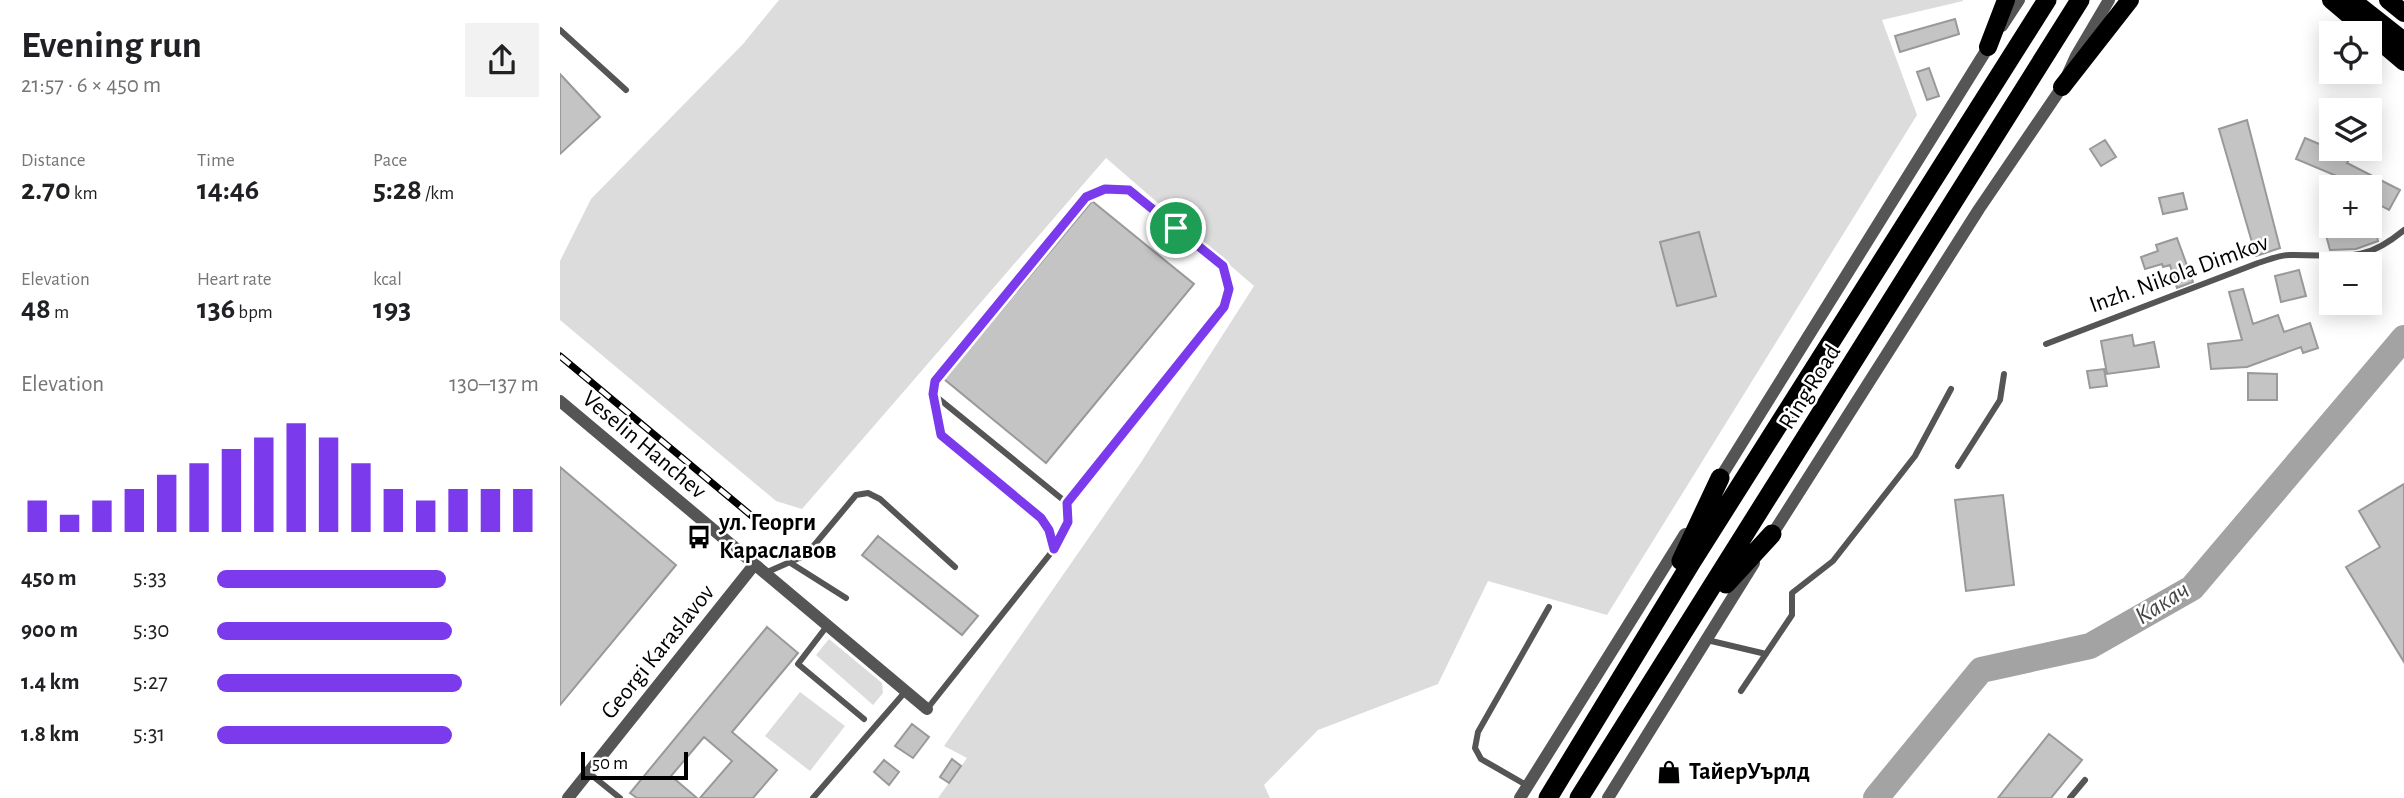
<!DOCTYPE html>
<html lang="en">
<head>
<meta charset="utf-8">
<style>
  :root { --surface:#fff; --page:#f2f2f2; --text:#202124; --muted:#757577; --accent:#7c3aed }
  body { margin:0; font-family:"Alegreya Sans",sans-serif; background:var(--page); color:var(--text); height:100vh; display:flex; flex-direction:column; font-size:26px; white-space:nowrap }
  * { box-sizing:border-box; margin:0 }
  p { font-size:23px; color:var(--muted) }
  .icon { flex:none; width:38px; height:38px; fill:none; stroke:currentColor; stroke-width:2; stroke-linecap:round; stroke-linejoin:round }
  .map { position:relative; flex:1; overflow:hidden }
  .side { display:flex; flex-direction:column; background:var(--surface); width:560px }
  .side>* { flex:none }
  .fabs { position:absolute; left:1759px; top:21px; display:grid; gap:14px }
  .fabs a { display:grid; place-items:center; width:63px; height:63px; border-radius:0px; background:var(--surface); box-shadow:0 4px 18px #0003; font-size:35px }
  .scale { position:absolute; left:21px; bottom:18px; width:107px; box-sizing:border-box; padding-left:7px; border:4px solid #000; border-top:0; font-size:19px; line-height:24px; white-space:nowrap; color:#000; -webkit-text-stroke:5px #fff; paint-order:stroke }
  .pin { position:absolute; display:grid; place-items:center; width:60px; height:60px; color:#fff; margin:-30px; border:4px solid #fff; border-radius:50%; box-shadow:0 2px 7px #0007 }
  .round { display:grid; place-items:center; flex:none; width:74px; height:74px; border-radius:0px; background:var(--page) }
  .headline { display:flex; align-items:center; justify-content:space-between; height:119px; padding:0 21px }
  h1 { font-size:38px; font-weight:600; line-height:52px }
  .figures { display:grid; grid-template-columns:repeat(3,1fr); gap:10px; height:119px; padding:7px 21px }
  .figures div { display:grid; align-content:center }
  .figures b { font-size:30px; font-weight:600 }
  .figures small { font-size:19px; font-weight:400 }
  .figures p { font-size:19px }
  .chart { height:196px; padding:14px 21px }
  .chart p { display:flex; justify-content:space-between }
  .chart svg { width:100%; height:126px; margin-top:7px; stroke:var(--accent); stroke-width:6 }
  ul { padding:0 21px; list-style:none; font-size:23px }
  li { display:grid; grid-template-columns:112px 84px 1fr; align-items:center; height:52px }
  li i { height:18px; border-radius:9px; background:var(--accent) }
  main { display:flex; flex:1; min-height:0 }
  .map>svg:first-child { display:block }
  .green { fill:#dcdcdc }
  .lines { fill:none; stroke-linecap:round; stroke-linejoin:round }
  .river { stroke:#a3a3a3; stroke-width:26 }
  .building { fill:#c4c4c4; stroke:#999; stroke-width:2 }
  .service { stroke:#555; stroke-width:6 }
  .minor { stroke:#555; stroke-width:12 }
  .primary { stroke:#000; stroke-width:18 }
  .trunk { stroke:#000; stroke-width:19 }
  .rail-casing { stroke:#000; stroke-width:7 }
  .rail { stroke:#fff; stroke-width:4.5; stroke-dasharray:13; stroke-linecap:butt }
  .route-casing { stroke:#fff; stroke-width:14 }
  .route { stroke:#7c3aed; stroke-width:9 }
  .labels { text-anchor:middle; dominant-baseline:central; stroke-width:5; stroke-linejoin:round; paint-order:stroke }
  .street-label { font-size:24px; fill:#000; stroke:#fff }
  .poi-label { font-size:24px; font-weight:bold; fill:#000; stroke:#fff; text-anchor:start }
  .water-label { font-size:26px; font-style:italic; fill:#444; stroke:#fff }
</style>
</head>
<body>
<main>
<section class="side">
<div class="headline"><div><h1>Evening run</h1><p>21:57 · 6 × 450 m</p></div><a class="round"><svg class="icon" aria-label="share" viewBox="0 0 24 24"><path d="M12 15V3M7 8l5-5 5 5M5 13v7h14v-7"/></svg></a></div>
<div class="figures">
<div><p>Distance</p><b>2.70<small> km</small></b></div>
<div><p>Time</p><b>14:46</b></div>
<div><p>Pace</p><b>5:28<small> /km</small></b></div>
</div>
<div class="figures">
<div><p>Elevation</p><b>48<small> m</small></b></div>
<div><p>Heart rate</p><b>136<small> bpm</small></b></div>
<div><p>kcal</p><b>193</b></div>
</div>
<div class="chart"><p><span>Elevation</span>130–137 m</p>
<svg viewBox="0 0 160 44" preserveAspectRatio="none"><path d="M5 44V33M15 44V38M25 44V33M35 44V29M45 44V24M55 44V20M65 44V15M75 44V11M85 44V6M95 44V11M105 44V20M115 44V29M125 44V33M135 44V29M145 44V29M155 44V29"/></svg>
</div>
<ul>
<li><b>450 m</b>5:33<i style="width:71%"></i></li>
<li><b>900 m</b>5:30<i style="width:73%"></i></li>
<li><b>1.4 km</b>5:27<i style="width:76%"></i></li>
<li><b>1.8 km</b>5:31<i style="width:73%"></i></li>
</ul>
</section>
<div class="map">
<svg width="1844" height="798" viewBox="0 0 1844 798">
  <rect width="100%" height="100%" fill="#fff"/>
  <path class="green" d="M219 0H1403V1L1322 20 1357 115 1047 615 928 581 878 684 758 730 704 785 710 798H378L407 758 384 746 580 464 694 286 546 158 242 509 216 501 0 320V261L31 199 183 44Z
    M269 639 322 683 323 693 313 705 256 655Z
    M240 692 285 726 250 771 205 736Z"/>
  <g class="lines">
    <path class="river" d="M1316 798 1421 670 1530 646 1632 588 1844 338"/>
  </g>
  <path class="building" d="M1395 19 1399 34 1340 52 1335 36Z
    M1369 68 1379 96 1367 100 1357 72Z
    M0 74 40 117 0 154Z
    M1687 120 1720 248 1696 256 1659 129Z
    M1745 138 1790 157 1787 163 1840 190 1829 210 1810 200V187H1780L1784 179 1736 159Z
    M1545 140 1556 157 1541 166 1530 149Z
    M1623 193 1627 209 1603 214 1599 198Z
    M532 201 634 284 486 463 384 379Z
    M1814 224 1818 241 1796 249 1770 250 1766 235Z
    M1139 232 1156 296 1117 306 1100 242Z
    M1617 238 1633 282 1617 288 1610 265 1603 267 1602 264 1585 269 1581 257 1598 251 1596 245Z
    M1739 270 1746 296 1721 302 1715 276Z
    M1683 289 1693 324 1718 315 1724 332 1750 323 1758 348 1743 353 1741 347 1687 367 1651 369 1648 344 1682 340 1669 292Z
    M1572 335 1574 346 1594 342 1599 367 1547 374 1541 341Z
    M1544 369 1547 386 1530 388 1527 371Z
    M1688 373 1717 374V400H1688Z
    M0 467 116 565 0 705Z
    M1844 484V662L1786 567 1820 547 1799 511Z
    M1443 495 1454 585 1406 591 1395 500Z
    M318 536 418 616 402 635 302 555Z
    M207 627 238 653 172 732 217 770 193 798H140L172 761 144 737 111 776 137 798H77L70 793Z
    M352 724 369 737 353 758 335 746Z
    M1489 734 1522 760 1491 798H1438Z
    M392 759 401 766 389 783 380 777Z
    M324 760 339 772 329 785 314 772Z"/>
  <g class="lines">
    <path class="service" d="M0 30 66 90
      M1486 344 1698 263C1708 260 1719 255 1730 255 1780 254 1801 266 1844 230
      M373 394 507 503
      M1398 466 1440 400 1444 374
      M229 562 286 598
      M205 573 246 555 296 495 308 493 320 499 395 567
      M267 626 238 664 304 719
      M1147 640 1206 654
      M1181 691 1232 615V593L1273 561 1355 456 1391 389
      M367 709 494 549 508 522 507 503 664 307 669 289 663 266 569 190 545 189 526 197 375 381 373 394 381 435 481 518 489 530 494 549
      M29 773 60 798
      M968 786 921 759 915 748 918 732 989 607
      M253 798 345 692
      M1510 798 1525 780"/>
    <path class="minor" d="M1442 26 1459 0
      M0 401 367 709
      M1157 483 1432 41
      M1210 538 1419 209 1502 87 1516 56 1549 0
      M8 798 194 565
      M960 798 1125 534
      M1048 798 1194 563"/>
    <path class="primary" d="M1771 0 1844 62
      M1792 0 1844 41
      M1828 0 1844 13
      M1428 47 1446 0
      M1502 87 1570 0"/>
    <path class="trunk" d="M1121 561 1160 478
      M1166 584 1212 534
      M988 798 1131 563 1487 0
      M1019 798 1520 0"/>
    <g class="rail-casing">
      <path id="rail" d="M0 356 193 517"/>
    </g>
    <use href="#rail" class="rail"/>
  </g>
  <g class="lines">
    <g class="route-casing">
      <path id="route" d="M545 189 569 190 663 266 669 289 664 307 507 503 508 522 494 549 489 530 481 518 381 435 373 394 375 381 526 197Z"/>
    </g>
    <use href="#route" class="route"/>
  </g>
  <defs>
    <g id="bus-bare" transform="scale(1.89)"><path d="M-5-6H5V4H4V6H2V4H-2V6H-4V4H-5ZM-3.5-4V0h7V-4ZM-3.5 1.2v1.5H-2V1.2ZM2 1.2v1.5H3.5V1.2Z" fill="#000" stroke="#fff" stroke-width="2.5" paint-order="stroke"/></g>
    <g id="shop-bare" transform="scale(1.89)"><path d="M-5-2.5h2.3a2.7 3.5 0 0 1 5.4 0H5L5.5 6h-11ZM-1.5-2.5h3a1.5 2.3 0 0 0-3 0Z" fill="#000" stroke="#fff" stroke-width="2.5" paint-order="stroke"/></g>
  </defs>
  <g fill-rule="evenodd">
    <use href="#bus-bare" x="139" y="537"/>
    <use href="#shop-bare" x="1109" y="772"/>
  </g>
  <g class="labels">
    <g class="street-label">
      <text transform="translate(1619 274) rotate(-20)">Inzh. Nikola Dimkov</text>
      <text transform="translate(1250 387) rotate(-58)">Ring Road</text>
      <text transform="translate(84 445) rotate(40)">Veselin Hanchev</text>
      <text transform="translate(98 652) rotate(-51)">Georgi Karaslavov</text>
    </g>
    <g class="poi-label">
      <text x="159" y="523">ул. Георги<tspan x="159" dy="28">Караславов</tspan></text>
      <text x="1129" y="772">ТайерУърлд</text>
    </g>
    <g class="water-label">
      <text transform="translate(1602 603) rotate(-32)">Какач</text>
    </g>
  </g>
</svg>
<div class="fabs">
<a><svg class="icon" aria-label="locate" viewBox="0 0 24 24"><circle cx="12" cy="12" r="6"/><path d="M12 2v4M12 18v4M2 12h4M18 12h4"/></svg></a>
<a><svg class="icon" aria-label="layers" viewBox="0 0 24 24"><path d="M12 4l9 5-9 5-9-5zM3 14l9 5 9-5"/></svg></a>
<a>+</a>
<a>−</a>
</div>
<div class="scale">50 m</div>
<div class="pin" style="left:616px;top:228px;background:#1e9e55"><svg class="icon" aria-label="arrive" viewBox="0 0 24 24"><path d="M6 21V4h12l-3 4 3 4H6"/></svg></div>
</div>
</main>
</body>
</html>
